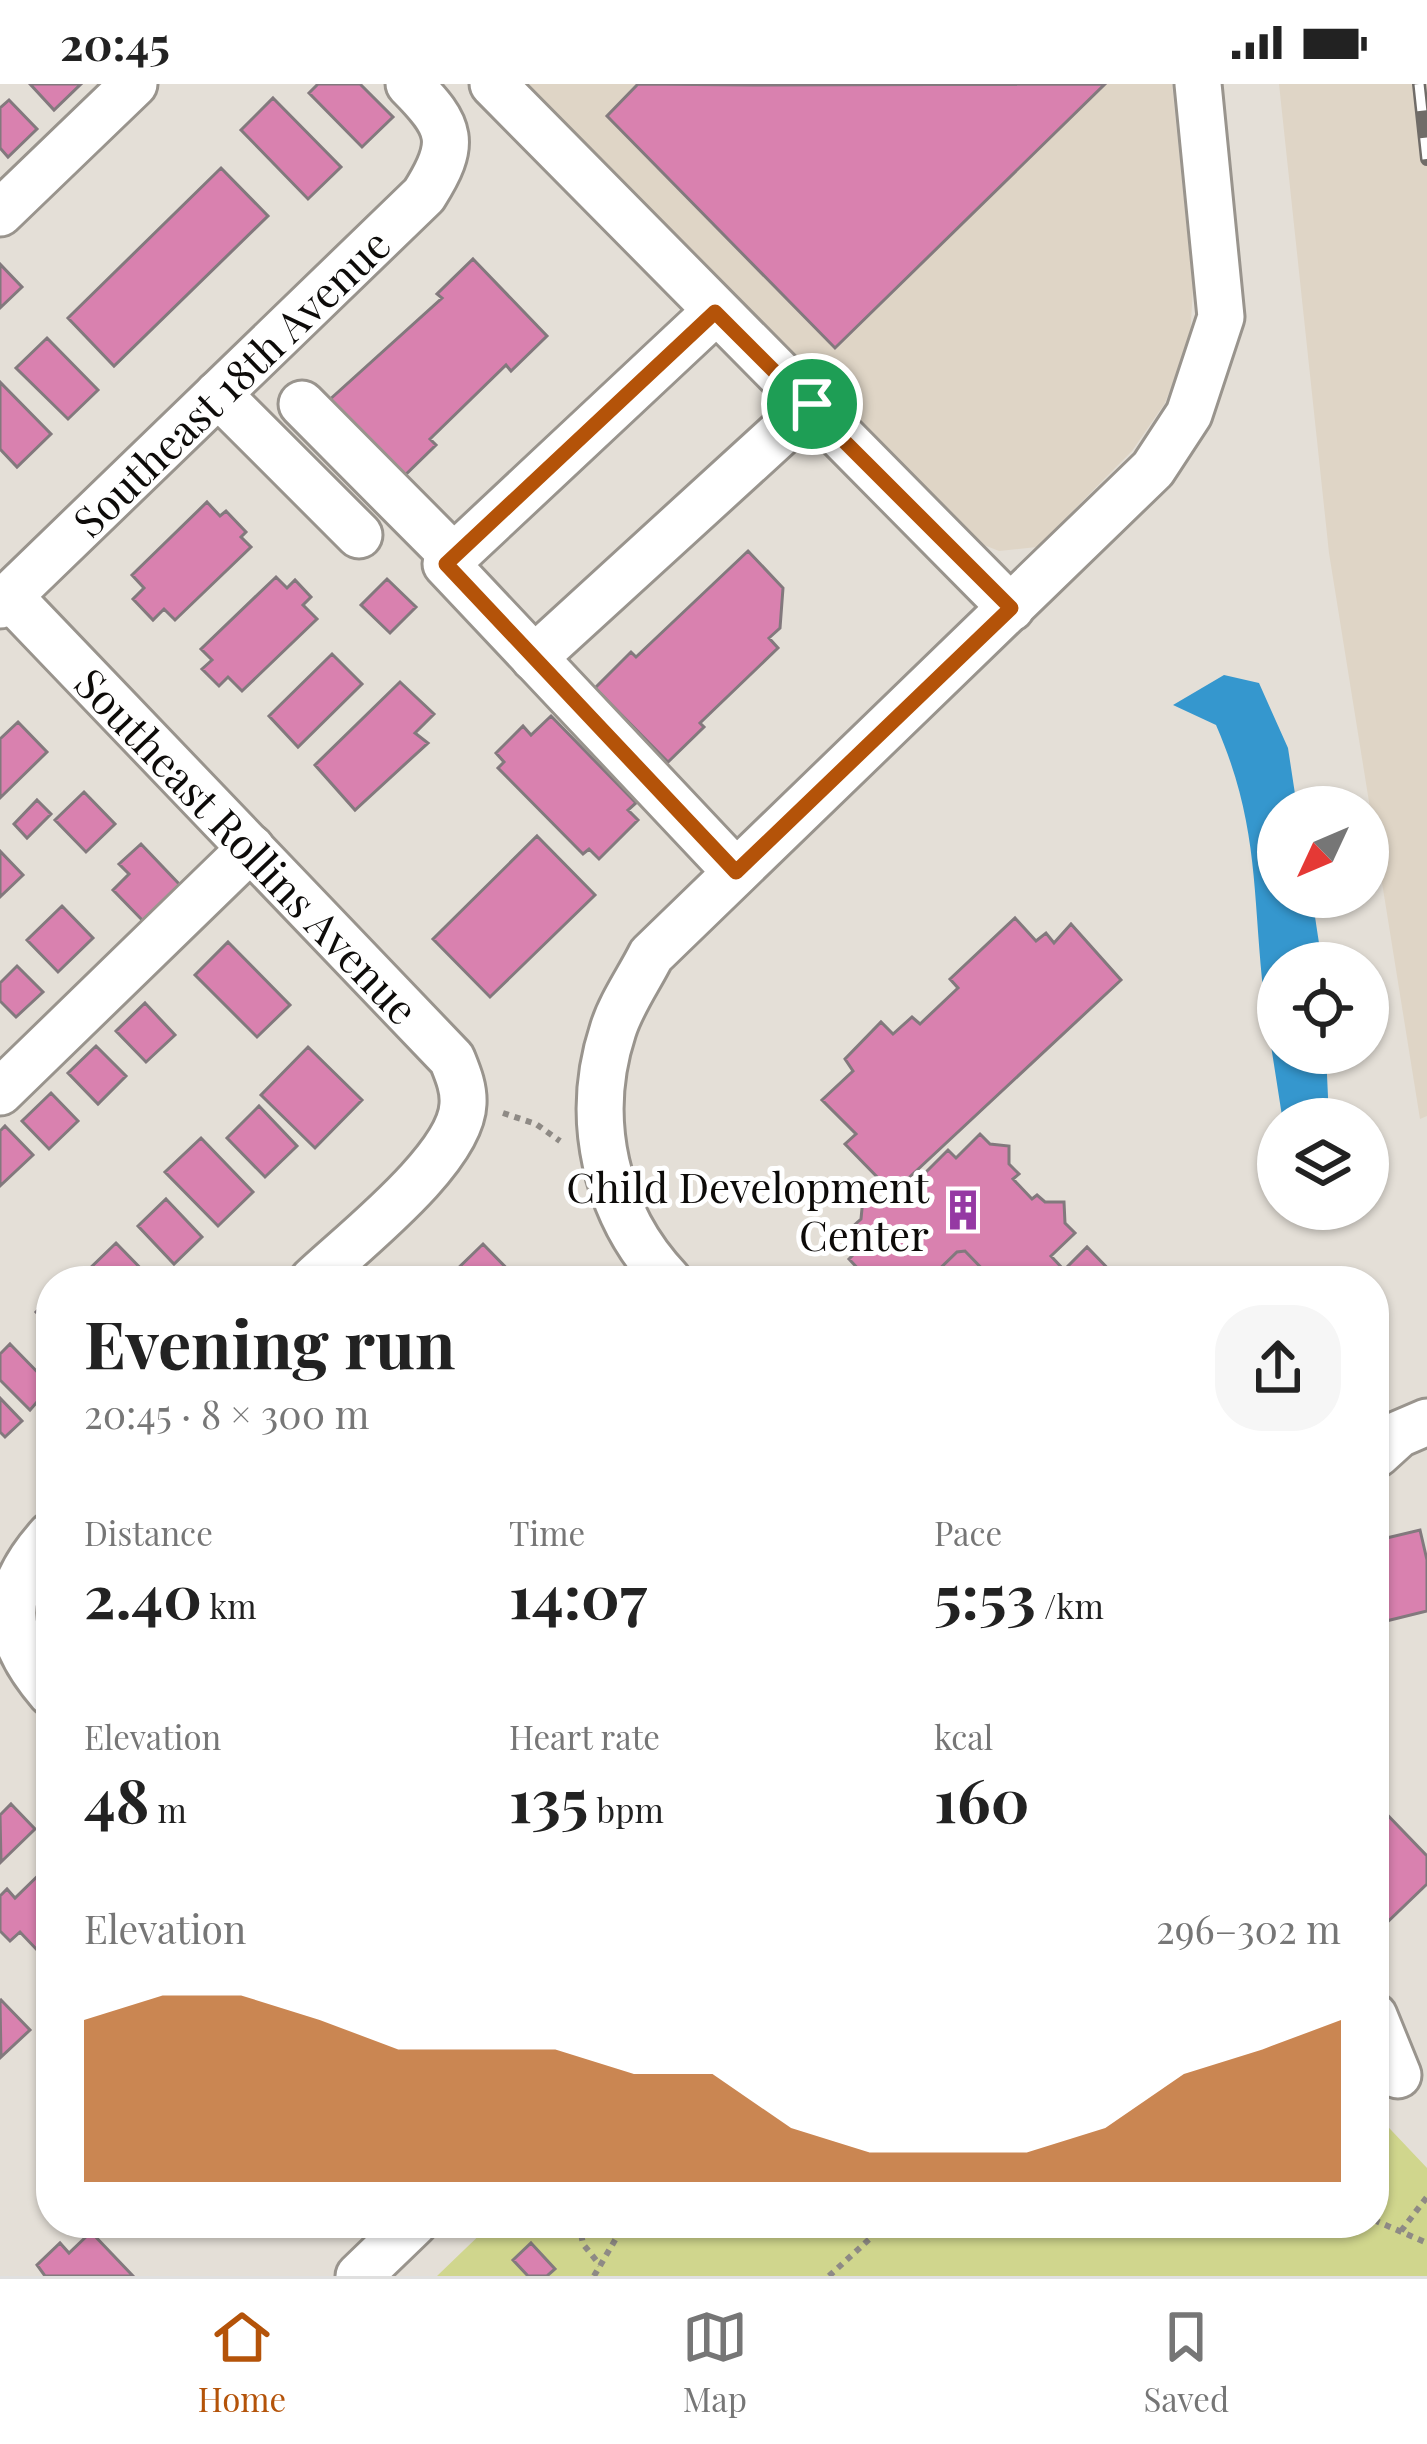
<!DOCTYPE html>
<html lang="en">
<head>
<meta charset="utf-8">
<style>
  :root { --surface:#fff; --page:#f6f6f6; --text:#222; --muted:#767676; --line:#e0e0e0; --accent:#b45309 }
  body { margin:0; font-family:"Playfair Display",serif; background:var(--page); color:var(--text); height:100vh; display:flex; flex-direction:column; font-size:45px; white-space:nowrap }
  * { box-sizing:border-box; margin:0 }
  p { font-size:39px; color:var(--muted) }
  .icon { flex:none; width:66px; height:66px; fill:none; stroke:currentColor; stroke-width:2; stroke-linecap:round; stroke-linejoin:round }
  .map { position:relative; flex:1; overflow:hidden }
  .sheet { position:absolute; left:36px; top:1182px; width:1353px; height:972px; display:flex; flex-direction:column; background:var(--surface); border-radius:48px; box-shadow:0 3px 9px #0004 }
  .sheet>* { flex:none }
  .needle { width:78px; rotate:226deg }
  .controls { position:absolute; left:1257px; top:702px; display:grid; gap:24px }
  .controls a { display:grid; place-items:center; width:132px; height:132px; border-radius:50%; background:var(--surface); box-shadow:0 3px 9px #0004; font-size:60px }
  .pin { position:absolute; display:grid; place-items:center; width:102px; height:102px; color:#fff; margin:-51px; border:6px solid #fff; border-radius:50%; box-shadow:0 3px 12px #0007 }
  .round { display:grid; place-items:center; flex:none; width:126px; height:126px; border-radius:48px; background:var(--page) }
  .overview { display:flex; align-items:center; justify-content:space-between; height:204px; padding:0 48px }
  h1 { font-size:66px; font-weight:700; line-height:90px }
  .figures { display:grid; grid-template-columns:repeat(3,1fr); gap:18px; height:204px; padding:12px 48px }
  .figures div { display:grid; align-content:center }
  .figures b { font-size:60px; font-weight:700 }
  .figures small { font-size:33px; font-weight:400 }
  .figures p { font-size:33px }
  .chart { height:336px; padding:24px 48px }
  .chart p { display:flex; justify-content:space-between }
  .chart svg { width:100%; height:216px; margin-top:12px; fill:var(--accent); opacity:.7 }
  .status { display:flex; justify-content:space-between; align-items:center; height:84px; padding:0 60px; background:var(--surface); direction:ltr }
  .status svg { height:33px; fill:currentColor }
  .dock { display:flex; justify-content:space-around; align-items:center; height:168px; border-top:3px solid var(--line); background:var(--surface); font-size:33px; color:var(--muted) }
  .dock a { display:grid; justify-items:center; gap:6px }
  .dock .current { color:var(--accent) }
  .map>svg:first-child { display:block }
  .built { fill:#dfd5c6 }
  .green { fill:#d0d68d }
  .water { fill:#3597ce }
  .building { fill:#d981af; stroke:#82797d; stroke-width:3 }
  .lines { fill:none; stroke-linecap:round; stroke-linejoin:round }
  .minor-casing { stroke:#99948d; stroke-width:51 }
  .path { stroke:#8e8a85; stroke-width:6; stroke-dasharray:6 6; stroke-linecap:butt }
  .minor { stroke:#fff; stroke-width:45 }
  .rail-casing { stroke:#706c68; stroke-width:14 }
  .rail { stroke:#fff; stroke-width:9; stroke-dasharray:27; stroke-linecap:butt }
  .route-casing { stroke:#fff; stroke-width:24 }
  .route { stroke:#b45309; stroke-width:15 }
  .labels { text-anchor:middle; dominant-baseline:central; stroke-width:10; stroke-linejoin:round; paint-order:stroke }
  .street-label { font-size:42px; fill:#0d0b09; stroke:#fff }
  .poi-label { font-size:42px; fill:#0d0b09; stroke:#fff; text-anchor:end }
</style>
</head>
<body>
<div class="status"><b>20:45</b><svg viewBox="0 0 49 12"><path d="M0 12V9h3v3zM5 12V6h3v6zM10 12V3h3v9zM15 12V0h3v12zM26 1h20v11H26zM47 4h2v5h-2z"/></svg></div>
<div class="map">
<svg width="1427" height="2192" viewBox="0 0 1427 2192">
  <rect width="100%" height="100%" fill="#e4dfd7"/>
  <path class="built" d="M514 0H1172L1193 204 1190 254 1165 319 1132 367 1037 463 999 467 966 454Z
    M1279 0H1427V1032L1420 1035 1329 469Z"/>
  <path class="green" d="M1374 2028 1427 2084V2192H437L492 2139H1374Z"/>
  <path class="water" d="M1224 591 1259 599 1288 664 1297 723H1278V813H1312L1322 879H1278V969H1326L1329 1035 1282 1032C1276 992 1269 952 1264 913 1252 809 1260 742 1216 641L1173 621Z"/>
  <path class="building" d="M30 0H81L54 26Z
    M318 0H360L393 33 362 63 309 9Z
    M638 0 752 1 1105 0 835 264 607 32Z
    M273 14 341 83 308 115 241 46Z
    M9 16 37 45 8 73 0 64V24Z
    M221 84 268 132 114 282 68 234Z
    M473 175 547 252 511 287 506 281 430 355 436 361 401 395 327 318 442 214 437 210Z
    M0 180 22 203 0 224Z
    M47 254 98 306 68 335 16 284Z
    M0 298 51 350 17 383 0 365Z
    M207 418 220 432 226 427 246 448 241 453 251 463 175 536 164 525 153 536 133 515 144 504 132 491Z
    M748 467 783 504 780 544 769 554 778 564 700 639 704 643 668 678 595 604 631 568 636 573Z
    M276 493 287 504 295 496 311 513 303 521 317 535 242 607 228 593 219 602 202 585 212 576 201 565Z
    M387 495 416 523 390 549 361 521Z
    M332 570 362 600 298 663 269 632Z
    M400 598 434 630 415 649 428 659 355 726 315 681Z
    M551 632 636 719 628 726 638 736 599 775 589 765 583 770 498 684 504 678 496 669 523 642 531 651Z
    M18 638 47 668 0 714V655Z
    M84 708 115 740 86 768 55 736Z
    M37 716 51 730 27 754 14 740Z
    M537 752 595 811 490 913 433 855Z
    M141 760 181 802 144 838 113 806 129 790 119 780Z
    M0 767 23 791 0 813Z
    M62 822 93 854 58 888 27 856Z
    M1015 834 1036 857 1046 849 1054 859 1071 840 1121 896 900 1102 885 1101 845 1060 856 1050 822 1016 853 987 845 975 881 938 893 950 912 933 920 940 958 904 950 895Z
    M228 858 290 921 257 953 195 891Z
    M17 882 43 908 16 933 0 917V899Z
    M145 919 175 951 146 978 116 947Z
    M96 962 126 992 98 1020 68 989Z
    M308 963 362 1016 315 1064 261 1011Z
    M51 1009 78 1037 49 1065 22 1037Z
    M259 1022 297 1062 265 1093 227 1054Z
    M5 1042 33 1071 0 1102V1047Z
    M980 1050 990 1060 1009 1062V1080L1019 1090 1013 1095 1032 1115 1037 1111 1045 1118H1064L1065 1139 1075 1149 1051 1172 1064 1186 1087 1163 1120 1197H994L965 1167 957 1168 927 1197H856L863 1190 849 1175 865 1159 851 1144 861 1135 863 1114 882 1115 891 1105 900 1114 948 1066 956 1074Z
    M980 1050 990 1060 1009 1062V1080L1019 1090 1013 1095 1032 1115 1037 1111 1045 1118H1064L1065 1139 1075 1149 1051 1172 1064 1186 1087 1163 1120 1197H856L863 1190 849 1175 865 1159 851 1144 861 1135 863 1114 882 1115 891 1105 900 1114 948 1066 956 1074Z
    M201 1054 253 1108 218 1142 165 1088Z
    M166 1115 202 1153 174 1180 138 1142Z
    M116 1159 153 1197H89L83 1191Z
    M483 1160 518 1196 517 1197H455L450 1192Z
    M51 1213V1244L36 1228Z
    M10 1260 51 1302 30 1326 0 1296V1270Z
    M0 1314 22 1337 5 1353 0 1348Z
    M1420 1446 1427 1476V1527L1374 1540V1457Z
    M1374 1717 1427 1772V1800L1376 1849Z
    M11 1720 35 1745 1 1778 0 1731Z
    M51 1779V1855L38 1867 20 1848 10 1857 0 1847V1812L7 1805 15 1814Z
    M1 1916 30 1946 1 1973 0 1917Z
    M91 2148 133 2192H45L37 2181 60 2159 69 2169Z
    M531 2159 555 2185 547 2192H528L513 2176Z"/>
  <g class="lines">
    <g class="minor-casing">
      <g id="minor">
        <path d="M493 0 1011 524"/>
        <path d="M0 129 134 0"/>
        <path d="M715 228 446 480 736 788"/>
        <path d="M218 310 359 451"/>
        <path d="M302 320 453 472"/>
        <path id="s1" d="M9 512 452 975C458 990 464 1004 463 1020 461 1075 352 1159 312 1197"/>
        <path id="s2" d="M0 521 424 111C457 59 452 43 409 0"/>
        <path d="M534 574 812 320"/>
        <path d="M0 1008 251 764"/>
        <path d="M669 1197C605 1130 584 1034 613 946 621 920 639 895 651 871L1153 385 1189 330 1221 233 1198 0"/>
        <path d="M1377 1370 1399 1350 1427 1338"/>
        <path d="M51 1451C0 1507 0 1550 51 1609"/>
        <path d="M1374 1932 1398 1991"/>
        <path d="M359 2192 414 2139"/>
      </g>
    </g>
    <path class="path" d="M503 1029 536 1040 560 1057
      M1374 2136 1427 2159
      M579 2139 583 2160 600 2181
      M1401 2147 1427 2113
      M594 2192 625 2139
      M829 2192 887 2139"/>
    <use href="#minor" class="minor"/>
    <g class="rail-casing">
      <path id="rail" d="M1419 0 1427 75"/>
    </g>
    <use href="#rail" class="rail"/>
  </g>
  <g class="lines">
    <g class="route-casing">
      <path id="route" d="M715 228 1011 524 736 788 446 480Z"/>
    </g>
    <use href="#route" class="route"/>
  </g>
  <defs>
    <g id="building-bare" transform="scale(3.24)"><path d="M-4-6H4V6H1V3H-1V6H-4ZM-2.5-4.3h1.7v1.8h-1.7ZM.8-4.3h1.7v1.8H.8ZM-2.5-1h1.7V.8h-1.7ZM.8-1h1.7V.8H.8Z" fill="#9539a3" stroke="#fff" stroke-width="2.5" paint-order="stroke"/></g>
  </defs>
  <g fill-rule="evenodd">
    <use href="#building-bare" x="963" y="1126"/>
  </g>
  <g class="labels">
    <g class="street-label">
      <text stroke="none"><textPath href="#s2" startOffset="321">Southeast 18th Avenue</textPath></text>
      <text stroke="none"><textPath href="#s1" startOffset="345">Southeast Rollins Avenue</textPath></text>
    </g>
    <g class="poi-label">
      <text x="929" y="1102">Child Development<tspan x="929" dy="48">Center</tspan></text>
    </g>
  </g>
</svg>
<div class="controls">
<a><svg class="needle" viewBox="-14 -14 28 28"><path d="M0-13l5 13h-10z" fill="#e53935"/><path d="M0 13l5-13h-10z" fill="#767676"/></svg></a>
<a><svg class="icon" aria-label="locate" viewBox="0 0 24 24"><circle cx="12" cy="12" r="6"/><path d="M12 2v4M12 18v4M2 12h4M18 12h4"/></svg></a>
<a><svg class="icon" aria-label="layers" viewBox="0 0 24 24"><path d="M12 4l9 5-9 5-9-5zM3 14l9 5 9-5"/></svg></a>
</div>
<div class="pin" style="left:812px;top:320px;background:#1e9e55"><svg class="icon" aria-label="arrive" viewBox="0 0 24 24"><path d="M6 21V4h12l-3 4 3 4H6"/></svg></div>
<section class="sheet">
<div class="overview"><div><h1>Evening run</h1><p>20:45 · 8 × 300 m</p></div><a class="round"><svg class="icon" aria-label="share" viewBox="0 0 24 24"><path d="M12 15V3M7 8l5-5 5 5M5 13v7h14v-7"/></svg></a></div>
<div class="figures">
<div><p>Distance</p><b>2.40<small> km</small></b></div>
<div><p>Time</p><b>14:07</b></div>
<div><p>Pace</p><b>5:53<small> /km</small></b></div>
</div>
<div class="figures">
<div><p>Elevation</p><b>48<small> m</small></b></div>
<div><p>Heart rate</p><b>135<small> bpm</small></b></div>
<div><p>kcal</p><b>160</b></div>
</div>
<div class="chart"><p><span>Elevation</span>296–302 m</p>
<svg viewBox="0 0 160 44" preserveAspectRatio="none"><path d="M0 44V11L10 6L20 6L30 11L40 17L50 17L60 17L70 22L80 22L90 33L100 38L110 38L120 38L130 33L140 22L150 17L160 11V44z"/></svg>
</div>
</section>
</div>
<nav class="dock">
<a class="current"><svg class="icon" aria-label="home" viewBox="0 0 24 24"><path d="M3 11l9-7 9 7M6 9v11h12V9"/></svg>Home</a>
<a><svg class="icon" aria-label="map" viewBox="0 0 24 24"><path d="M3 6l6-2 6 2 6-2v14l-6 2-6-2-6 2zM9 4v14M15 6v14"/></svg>Map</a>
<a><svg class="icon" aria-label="saved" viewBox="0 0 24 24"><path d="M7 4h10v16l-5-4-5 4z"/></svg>Saved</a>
</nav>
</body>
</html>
